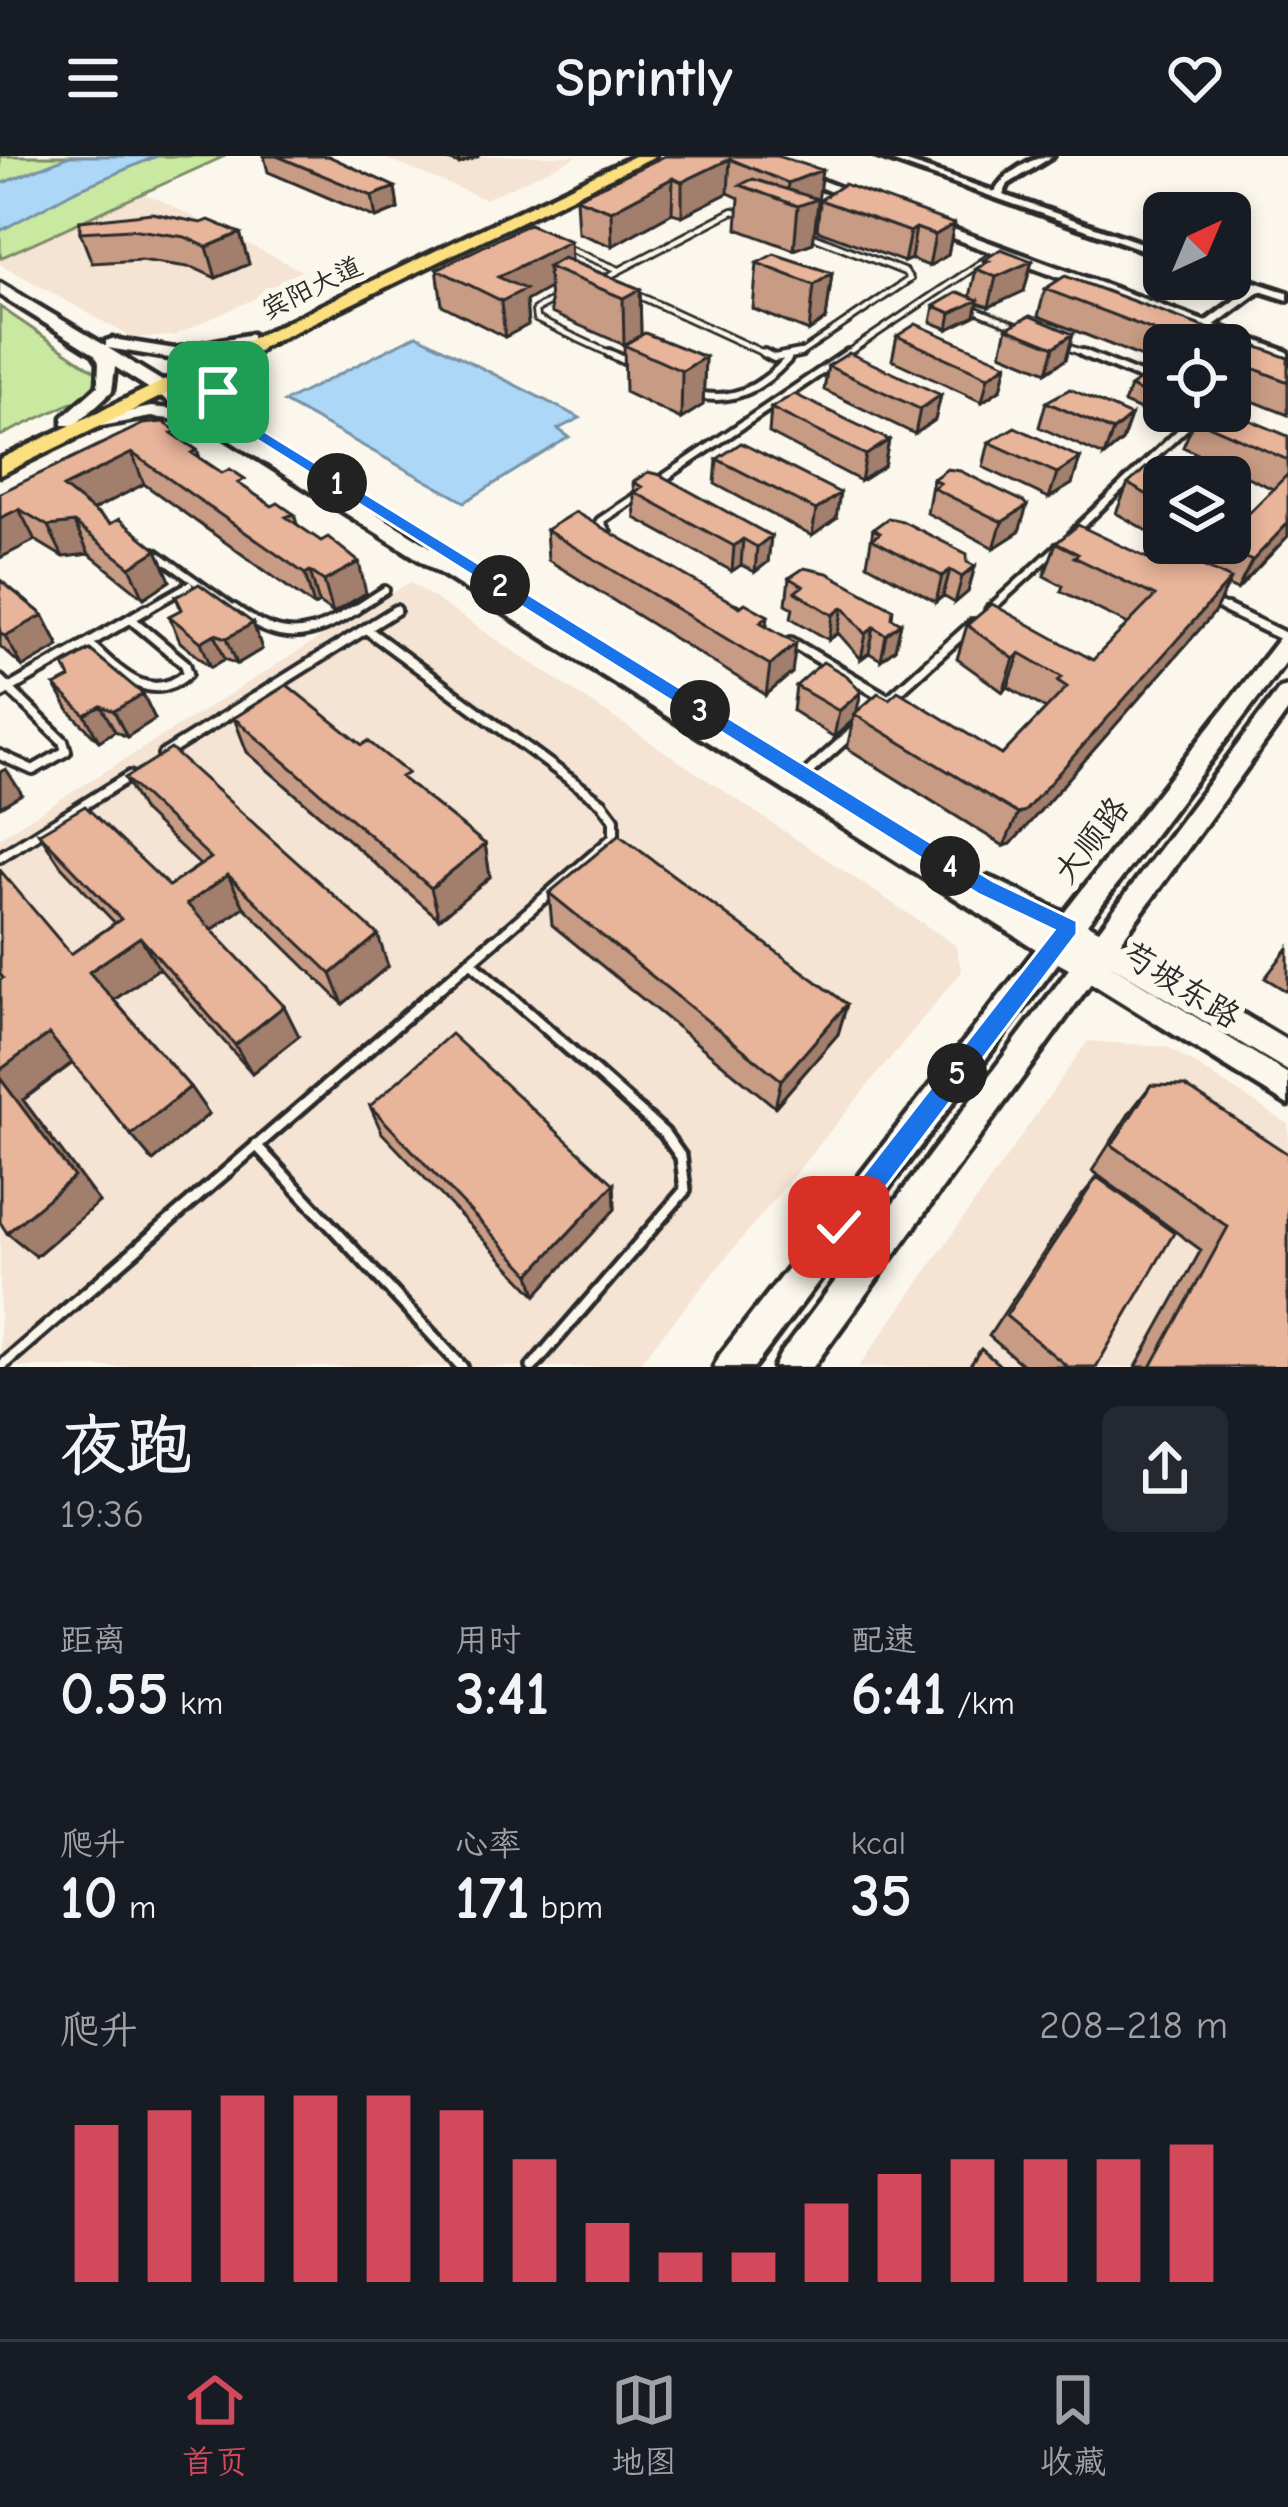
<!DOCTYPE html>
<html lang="zh">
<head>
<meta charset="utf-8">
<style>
  :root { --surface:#171b24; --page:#242831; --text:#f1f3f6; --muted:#9ea1a6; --line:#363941; --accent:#d1495b }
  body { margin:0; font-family:"Comic Neue","LXGW WenKai TC",sans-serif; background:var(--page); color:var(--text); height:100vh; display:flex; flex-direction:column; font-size:45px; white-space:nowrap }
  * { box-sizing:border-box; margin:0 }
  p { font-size:39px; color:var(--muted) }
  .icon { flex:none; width:66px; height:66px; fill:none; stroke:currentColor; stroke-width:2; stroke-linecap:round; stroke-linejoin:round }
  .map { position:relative; height:1211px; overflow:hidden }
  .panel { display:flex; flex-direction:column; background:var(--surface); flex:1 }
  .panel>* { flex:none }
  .needle { width:78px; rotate:44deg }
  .fabs { position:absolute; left:1143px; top:36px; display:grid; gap:24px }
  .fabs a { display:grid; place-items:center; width:108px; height:108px; border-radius:18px; background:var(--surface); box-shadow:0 6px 18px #0003; font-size:60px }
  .pin { position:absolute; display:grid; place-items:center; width:102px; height:102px; color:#fff; margin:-51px; border-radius:24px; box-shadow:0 6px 18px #0006 }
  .km { position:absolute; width:60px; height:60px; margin:-30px; border-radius:50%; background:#222; color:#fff; font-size:33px; line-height:60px; text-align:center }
  .round { display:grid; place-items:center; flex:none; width:126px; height:126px; border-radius:18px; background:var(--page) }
  .overview { display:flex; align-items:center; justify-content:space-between; height:204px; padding:0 60px }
  h1 { font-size:66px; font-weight:600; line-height:90px }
  .stats { display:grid; grid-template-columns:repeat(3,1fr); gap:18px; height:204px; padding:12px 60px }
  .stats div { display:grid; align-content:center }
  .stats b { font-size:60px; font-weight:600 }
  .stats small { font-size:33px; font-weight:400 }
  .stats p { font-size:33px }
  .chart { height:336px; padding:24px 60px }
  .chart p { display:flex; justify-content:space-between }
  .chart svg { width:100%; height:216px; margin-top:12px; stroke:var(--accent); stroke-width:6 }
  header { display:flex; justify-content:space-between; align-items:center; height:156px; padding:0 60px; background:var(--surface); font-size:54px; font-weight:600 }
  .tabs { display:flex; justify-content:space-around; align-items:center; height:168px; border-top:3px solid var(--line); background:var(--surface); font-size:33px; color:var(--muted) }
  .tabs a { display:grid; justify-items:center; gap:6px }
  .tabs .on { color:var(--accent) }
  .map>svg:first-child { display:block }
  .built { fill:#f5e3d3 }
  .green { fill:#c9e9a1; stroke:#7a8a66; stroke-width:3 }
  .water { fill:#acd7f7; stroke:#7892a5; stroke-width:3 }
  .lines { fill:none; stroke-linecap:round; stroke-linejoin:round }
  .lane-far3-casing { stroke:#2b2b2b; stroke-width:10 }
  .lane-far2-casing { stroke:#2b2b2b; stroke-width:14 }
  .lane-far1-casing { stroke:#2b2b2b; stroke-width:16 }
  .lane-casing { stroke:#2b2b2b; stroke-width:18 }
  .street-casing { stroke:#2b2b2b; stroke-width:10 }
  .secondary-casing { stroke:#2b2b2b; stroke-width:9 }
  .highway-casing { stroke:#2b2b2b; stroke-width:9 }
  .lane-far3 { stroke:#fbf7ec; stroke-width:4.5 }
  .lane-far2 { stroke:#fbf7ec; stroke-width:6 }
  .lane-far1 { stroke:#fbf7ec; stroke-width:8 }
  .lane { stroke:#fbf7ec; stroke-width:9 }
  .street { fill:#fbf7ec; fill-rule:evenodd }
  .secondary { fill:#fbf7ec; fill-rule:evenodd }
  .highway { fill:#fce080; fill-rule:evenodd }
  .wall { fill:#c89b84; stroke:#2b2b2b; stroke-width:3 }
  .shaded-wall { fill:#a27e6c; stroke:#2b2b2b; stroke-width:3 }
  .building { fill:#e8b49a; stroke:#2b2b2b; stroke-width:3 }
  .route { fill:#1a73e8; stroke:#fff; stroke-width:3 }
  .labels { text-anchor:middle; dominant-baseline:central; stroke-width:12; stroke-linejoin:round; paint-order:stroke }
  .far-street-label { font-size:27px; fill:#2b2b2b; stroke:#fbf7ec }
  .street-label { font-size:33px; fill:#2b2b2b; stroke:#fbf7ec }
</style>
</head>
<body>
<header><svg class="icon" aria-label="menu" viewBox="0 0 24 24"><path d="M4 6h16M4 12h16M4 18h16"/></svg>Sprintly<svg class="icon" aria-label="heart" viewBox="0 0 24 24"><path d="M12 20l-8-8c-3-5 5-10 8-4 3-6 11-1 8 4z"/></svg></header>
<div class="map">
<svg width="1288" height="1211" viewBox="0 0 1288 1211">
  <rect width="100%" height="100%" fill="#fbf7ec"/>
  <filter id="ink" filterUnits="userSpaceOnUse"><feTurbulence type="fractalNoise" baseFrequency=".00833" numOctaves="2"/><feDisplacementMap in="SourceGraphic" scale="24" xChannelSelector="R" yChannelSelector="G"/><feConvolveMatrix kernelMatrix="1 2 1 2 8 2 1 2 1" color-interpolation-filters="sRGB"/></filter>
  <g filter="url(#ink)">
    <path class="built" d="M379 0H578L485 43Z
      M144 38 158 43 308 118 173 180 133 182 0 108V102Z
      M410 426 955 789 962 815 636 1211H0V681Z
      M1088 885 1168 891 1288 968V1211H859Z"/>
    <path class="green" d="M0 0H225L0 102Z
      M0 151 102 220 80 243 0 280Z"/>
    <path class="water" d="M70 0H157L74 35 0 75V28Z
      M417 179 580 262 558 273 569 281 465 346 284 246Z"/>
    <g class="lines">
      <g class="lane-far3-casing">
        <path id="lane-far3" d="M564 91 617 113
          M554 144 535 154 536 163 615 200
          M971 152 1018 171
          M1060 188 1090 200
          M770 200 603 123 733 55 778 66 905 116 910 123 801 197 784 200
          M843 200 988 102"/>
      </g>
      <g class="lane-far2-casing">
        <path id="lane-far2" d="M609 197 630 207
          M764 197 774 202 800 197
          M1083 197 1164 230
          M698 239C736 247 763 230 788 203
          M658 326 848 197
          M607 377 600 365 640 338
          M1073 377 1202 255
          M154 396 238 456
          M1211 446 1233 456
          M989 454 1058 391
          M142 456 189 429
          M351 456 385 434"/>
      </g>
      <g class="lane-far1-casing">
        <path id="lane-far1" d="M234 453C282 487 306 484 356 453
          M1227 453 1285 481
          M366 473 602 647 614 663V681L492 787
          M791 486 886 542
          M89 488C119 516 150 551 188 517L185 508 131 463
          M0 524 63 585 66 595 33 614 0 599
          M0 538 147 453
          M886 546 973 468
          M163 599 396 454
          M805 619 857 572
          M0 701 130 620"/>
      </g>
      <g class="lane-casing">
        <path id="lane" d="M470 805 664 977 681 1001 685 1034 532 1211
          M256 989 462 1211
          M0 1211 495 784"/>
      </g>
      <g class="street-casing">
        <path id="street" d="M877 0H889L995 36C1003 18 1033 0 1053 0L1008 28 1003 39 1164 95V101Z
          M1230 118 1288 137V144L1260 135 1209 173H1201V169L1251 132 1226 123H1230Z"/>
      </g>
      <g class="secondary-casing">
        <path id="secondary" d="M741 0H759L869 43 857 46Z
          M923 62 1288 196V207L918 69 916 66Z
          M0 127 106 190V185L112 183 175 193 252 178V184L175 203 108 192 224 263 210 245V225L250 186H262V192L227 226 228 245 241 262 229 267 977 727 987 721 996 724 1064 757 1280 481 1288 479V502L1087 768 1099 774 1280 532 1288 530V555L1121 785 1288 885V915L1106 806 1288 918V949L1091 827 813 1211H774L780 1199 1069 813 1058 807 754 1211H714L720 1199 1036 793 201 266 151 261 85 273V265L151 251 183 254 115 211 112 235 75 269H63V261L98 230 99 206 94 198 0 139Z"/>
      </g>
      <g class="highway-casing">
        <path id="highway" d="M634 0H655L0 319V303Z"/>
      </g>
      <use href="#lane-far3" class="lane-far3"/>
      <use href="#lane-far2" class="lane-far2"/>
      <use href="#lane-far1" class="lane-far1"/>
      <use href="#lane" class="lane"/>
      <use href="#street" class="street"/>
      <use href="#secondary" class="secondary"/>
      <use href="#highway" class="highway"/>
    </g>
    <path class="wall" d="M264 0H328L395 31 398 53 376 62 268 16Z
      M437 0H479L459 8Z
      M665 0H777L819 49H817L813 87 794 94 737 73 739 42 728 37 682 60 672 57 612 90 578 77 576 42Z
      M820 44 954 68 948 99 929 110 911 103 904 106 817 74Z
      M80 65 240 77 249 108 216 122 194 112 141 104 92 107 80 76Z
      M984 104 1032 105 1024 135 989 151 978 147 975 160 948 173 931 166 934 150 970 141 976 113 983 109Z
      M571 105 640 133 641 179 705 201 703 249 681 263 625 236 624 189 551 157 549 132 526 145 528 169 505 181 442 149 437 113Z
      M757 107 832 117 826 163 809 175 753 153Z
      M1045 133 1288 202V259L1230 236V189H1164V210L1038 160Z
      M1007 172 1073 178 1066 203 1047 216 1001 197Z
      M897 180 1007 208 1001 233 982 246 892 204Z
      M828 210 941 239 935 264 915 278 824 234Z
      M1164 224V235L1161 242 1145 256 1124 247 1130 231Z
      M1046 246 1131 260 1122 285 1104 300 1039 271Z
      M771 252 889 284 884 310 861 325 769 277Z
      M1195 263 1288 280V380L1237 434 1228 430 1214 457 1011 688 1004 690 847 592 853 564 834 581 793 555 796 530 857 555 1002 599 1046 553 1008 531 1003 536 957 503 967 469 1093 504 1128 468 1061 435 1063 430 1044 420 1056 387 1207 412 1210 404 1199 399 1201 395 1184 387H1230L1249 357 1273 333 1183 291Z
      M179 282 197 294 200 302 272 350 294 358 297 368 366 437 333 457 319 447 314 450 144 328 93 354 110 368 157 394 170 425 144 442 89 398 63 401 35 384 0 337Z
      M989 286 1080 302 1072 328 1049 342 983 311Z
      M717 303 836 363 812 380 715 328Z
      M1164 321V378L1160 382 1116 357 1128 328Z
      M933 323 1019 376 994 392 927 357Z
      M633 326 771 380 768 406 755 416 741 409 732 415 635 362Z
      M873 373 975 410 968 436 955 447 943 440 936 446 867 408Z
      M546 374 768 460 767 470 792 517 766 539 548 404Z
      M789 422 901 467 895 493 881 504 869 497 861 503 838 477 829 484 791 462 793 452 786 448Z
      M0 424 43 459 59 490 23 511 0 490Z
      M176 441 253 467 262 493 237 508 225 503 211 511 180 486 169 460 181 454Z
      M55 530 143 538 155 563 127 581 115 575 99 585 70 556Z
      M234 562 411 629 485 688 490 721 439 763 247 596Z
      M125 622 388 810 343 848 244 751 212 774 299 880 252 917 159 812 114 844 190 931 209 958 153 1005 73 907 23 944 99 1046 36 1100 0 824 71 798 115 767 61 710 39 677 169 730 200 709 143 655Z
      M549 737 847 848 838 878 775 951 552 769Z
      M1288 792V836L1265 822Z
      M1151 929 1288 998V1211H1136L1201 1094 1092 1015 1130 956Z
      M370 950 614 1028 615 1053 536 1139 382 977Z
      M1097 1021 1096 1211H1025L989 1180 1077 1046Z"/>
    <path class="shaded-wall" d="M458 0H479L459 8Z
      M730 3 728 37 682 60V26Z
      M822 14 813 87 794 94 798 50 786 46 788 27Z
      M673 22 672 57 612 90 611 55Z
      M395 31 398 53 376 62 372 40Z
      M954 68 948 99 929 110 935 79Z
      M916 72 911 103 904 106 910 76Z
      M240 77 249 108 216 122 207 91Z
      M570 85 572 120 548 111 549 132 526 145 528 169 505 181 498 121Z
      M1032 105 1024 135 989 151 996 121Z
      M832 117 826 163 809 175 814 129Z
      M640 133 641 179 624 189 623 142Z
      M978 144 975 160 948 173 951 157Z
      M1073 178 1066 203 1047 216 1054 191Z
      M705 201 703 249 681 263 682 215Z
      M1007 208 1001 233 982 246 988 221Z
      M1164 229 1161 242 1145 256 1151 240Z
      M941 239 935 264 915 278 920 253Z
      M1131 260 1122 285 1104 300 1113 275Z
      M889 284 884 310 861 325 866 299Z
      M132 297 144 328 77 362 63 331Z
      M1080 302 1072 328 1049 342 1057 317Z
      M840 337 836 363 812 380 816 354Z
      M1027 350 1019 376 994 392 1002 366Z
      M19 353 35 384 0 402V362Z
      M74 367 89 398 63 401 48 370Z
      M1288 367V380L1237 434 1252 405Z
      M771 380 768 406 755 416 757 391Z
      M743 383 741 409 732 415 734 390Z
      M157 394 170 425 144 442 130 411Z
      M359 406 366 437 333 457 324 425Z
      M975 410 968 436 955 447 962 421Z
      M950 414 943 440 936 446 942 420Z
      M310 415 319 447 314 450 305 418Z
      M1231 423 1214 457 1011 688 1004 690 1018 658Z
      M843 451 838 477 829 484 833 459Z
      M43 459 59 490 23 511 5 480Z
      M253 467 262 493 237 508 227 482Z
      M901 467 895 493 881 504 886 479Z
      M874 471 869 497 861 503 866 478Z
      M215 478 225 503 211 511 201 486Z
      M796 487 792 517 766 539 770 509Z
      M1020 497 1008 531 1003 536 1014 503Z
      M861 536 856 559 854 558 853 564 834 581 839 555Z
      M143 538 155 563 127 581 114 555Z
      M101 550 115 575 99 585 85 559Z
      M6 613 22 638 0 651V616Z
      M485 688 490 721 439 763 431 732Z
      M228 719 244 751 204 779 187 748Z
      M378 779 388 810 343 848 331 818Z
      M140 781 159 812 111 846 89 816Z
      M847 848 838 878 775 951 781 924Z
      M284 850 299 880 252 917 235 889Z
      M49 878 73 906 23 944 99 1046 36 1100 7 1077 0 914Z
      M190 931 209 958 153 1005 131 979Z
      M614 1028 615 1053 536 1139 530 1118Z"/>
    <path class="building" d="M277 0H328L395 31 372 40Z
      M665 0H777L822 14 788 27 730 3 682 26 673 22 611 55 576 42Z
      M753 23 818 43 798 50 740 29Z
      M844 28 954 68 935 79 916 72 910 76 820 44Z
      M152 57 201 67 209 64 240 77 207 91 185 81 131 73 80 76V65Z
      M529 68 570 85 498 121 525 133 502 145 437 113Z
      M1001 93 1032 105 996 121 976 113 989 105 984 104Z
      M774 98 832 117 814 129 757 107Z
      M563 102 640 133 623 142 548 111Z
      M1065 120 1288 202V226L1230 203V189H1192L1045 133Z
      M958 136 978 144 951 157 934 150Z
      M1030 160 1073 178 1054 191 1007 172Z
      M916 168 1007 208 988 221 897 180Z
      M645 177 705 201 682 215 624 189Z
      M849 197 941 239 920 253 828 210Z
      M1147 219 1164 224V229L1151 240 1130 231Z
      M1070 233 1131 260 1113 275 1046 246Z
      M794 238 889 284 866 299 771 252Z
      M1204 255H1228L1288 280V304L1195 263Z
      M163 266 177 275 172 277 197 294 192 297 222 317 230 313 245 323 238 327 272 350 278 347 294 358 286 361 321 385 328 381 359 406 324 425 310 415 305 418 132 297 63 331 110 368 119 363 157 394 130 411 74 367 48 370 19 353 0 362V337L143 268Z
      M1015 271 1080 302 1057 317 989 286Z
      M741 287 840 337 816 354 717 303Z
      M1147 311 1168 321H1164V348L1128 328Z
      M947 313 960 315 1024 346 1027 350 1002 366 933 332 940 327 933 323Z
      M648 316 660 319 771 380 757 391 743 383 734 390 634 336 642 331 633 326Z
      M1288 318V367L1252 405 1218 389 1220 387H1230V349L1249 357Z
      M575 356 740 451 745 447 768 460 760 466 796 487 770 509 546 374Z
      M888 362 902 365 967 398V406L975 410 962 421 950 414 942 420 872 383 880 377 873 373Z
      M1078 369 1147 402 1159 390 1231 423 1025 655 1018 658 854 558 878 537 889 543 898 535 1002 599 1067 531 1058 525 1062 521 1020 497 1014 503 967 469 992 448 1093 504 1155 440 1074 401 1078 398 1056 387Z
      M804 412 827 417 893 453 892 462 901 467 886 479 874 471 866 478 843 451 833 459 795 436 803 430 789 422Z
      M0 424 43 459 5 480 0 476Z
      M199 428 253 467 227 482 215 478 201 486 169 460 182 453 176 441Z
      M90 494 143 538 114 555 101 550 85 559 55 530 70 522 64 509Z
      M823 506 847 520 861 536 839 555 796 530Z
      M287 529 362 589 368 585 408 617 401 621 485 688 431 732 234 562Z
      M171 593 378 779 331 818 228 719 187 748 284 850 235 889 140 781 89 816 190 931 131 979 49 878 0 914V824L3 822 0 818V714L71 798 121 763 39 677 85 650 169 730 211 702 125 622Z
      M619 679 847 848 781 924 549 737Z
      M451 878 614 1028 530 1118 370 950Z
      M0 922 74 1021 7 1077 0 1066Z
      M1151 929 1185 930 1288 998V1211H1151L1228 1071 1112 989Z
      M1097 1021 1174 1077 1096 1211H1068L1006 1160Z
      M981 1193 1002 1211H969Z"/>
  </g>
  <path class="route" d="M218 232 238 259 993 725 1077 765V778L849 1080H830V1061L1054 774 978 738 227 265 211 236Z"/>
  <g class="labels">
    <g class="far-street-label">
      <text transform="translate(312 132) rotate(-26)">宾阳大道</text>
    </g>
    <g class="street-label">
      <text transform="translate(1091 684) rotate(-52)">大顺路</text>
      <text transform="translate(1181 829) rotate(32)">芍坡东路</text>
    </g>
  </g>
</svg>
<div class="fabs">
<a><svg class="needle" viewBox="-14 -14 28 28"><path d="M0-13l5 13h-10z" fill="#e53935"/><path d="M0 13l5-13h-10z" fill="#9ea1a6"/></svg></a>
<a><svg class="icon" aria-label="locate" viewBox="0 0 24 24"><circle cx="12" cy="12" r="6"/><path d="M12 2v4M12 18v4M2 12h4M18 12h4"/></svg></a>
<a><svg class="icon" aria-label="layers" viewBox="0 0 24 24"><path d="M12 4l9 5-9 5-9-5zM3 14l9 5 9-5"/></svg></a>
</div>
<div class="pin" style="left:218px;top:236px;background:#1e9e55"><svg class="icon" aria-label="arrive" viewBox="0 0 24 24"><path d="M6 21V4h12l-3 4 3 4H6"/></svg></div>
<div class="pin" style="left:839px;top:1071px;background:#d93025"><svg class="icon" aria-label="check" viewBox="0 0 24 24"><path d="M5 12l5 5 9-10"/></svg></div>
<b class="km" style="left:337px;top:327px">1</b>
<b class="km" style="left:500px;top:429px">2</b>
<b class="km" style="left:700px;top:554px">3</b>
<b class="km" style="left:950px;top:710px">4</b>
<b class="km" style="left:957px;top:917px">5</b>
</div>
<section class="panel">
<div class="overview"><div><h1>夜跑</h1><p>19:36</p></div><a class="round"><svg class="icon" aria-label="share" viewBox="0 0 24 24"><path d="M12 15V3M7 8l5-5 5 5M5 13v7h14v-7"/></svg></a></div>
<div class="stats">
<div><p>距离</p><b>0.55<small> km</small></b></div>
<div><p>用时</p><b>3:41</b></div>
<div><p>配速</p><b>6:41<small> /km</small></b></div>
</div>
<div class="stats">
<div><p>爬升</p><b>10<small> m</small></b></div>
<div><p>心率</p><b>171<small> bpm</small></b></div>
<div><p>kcal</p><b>35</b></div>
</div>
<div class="chart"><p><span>爬升</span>208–218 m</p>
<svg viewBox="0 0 160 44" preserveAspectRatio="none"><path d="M5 44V12M15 44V9M25 44V6M35 44V6M45 44V6M55 44V9M65 44V19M75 44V32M85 44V38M95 44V38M105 44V28M115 44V22M125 44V19M135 44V19M145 44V19M155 44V16"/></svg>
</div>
</section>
<nav class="tabs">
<a class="on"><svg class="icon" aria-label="home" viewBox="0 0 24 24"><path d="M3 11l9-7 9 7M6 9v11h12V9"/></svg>首页</a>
<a><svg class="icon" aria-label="map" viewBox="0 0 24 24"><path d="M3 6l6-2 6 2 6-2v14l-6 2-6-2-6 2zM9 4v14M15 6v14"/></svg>地图</a>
<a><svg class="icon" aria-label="saved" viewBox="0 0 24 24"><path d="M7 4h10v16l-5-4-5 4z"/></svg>收藏</a>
</nav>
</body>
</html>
